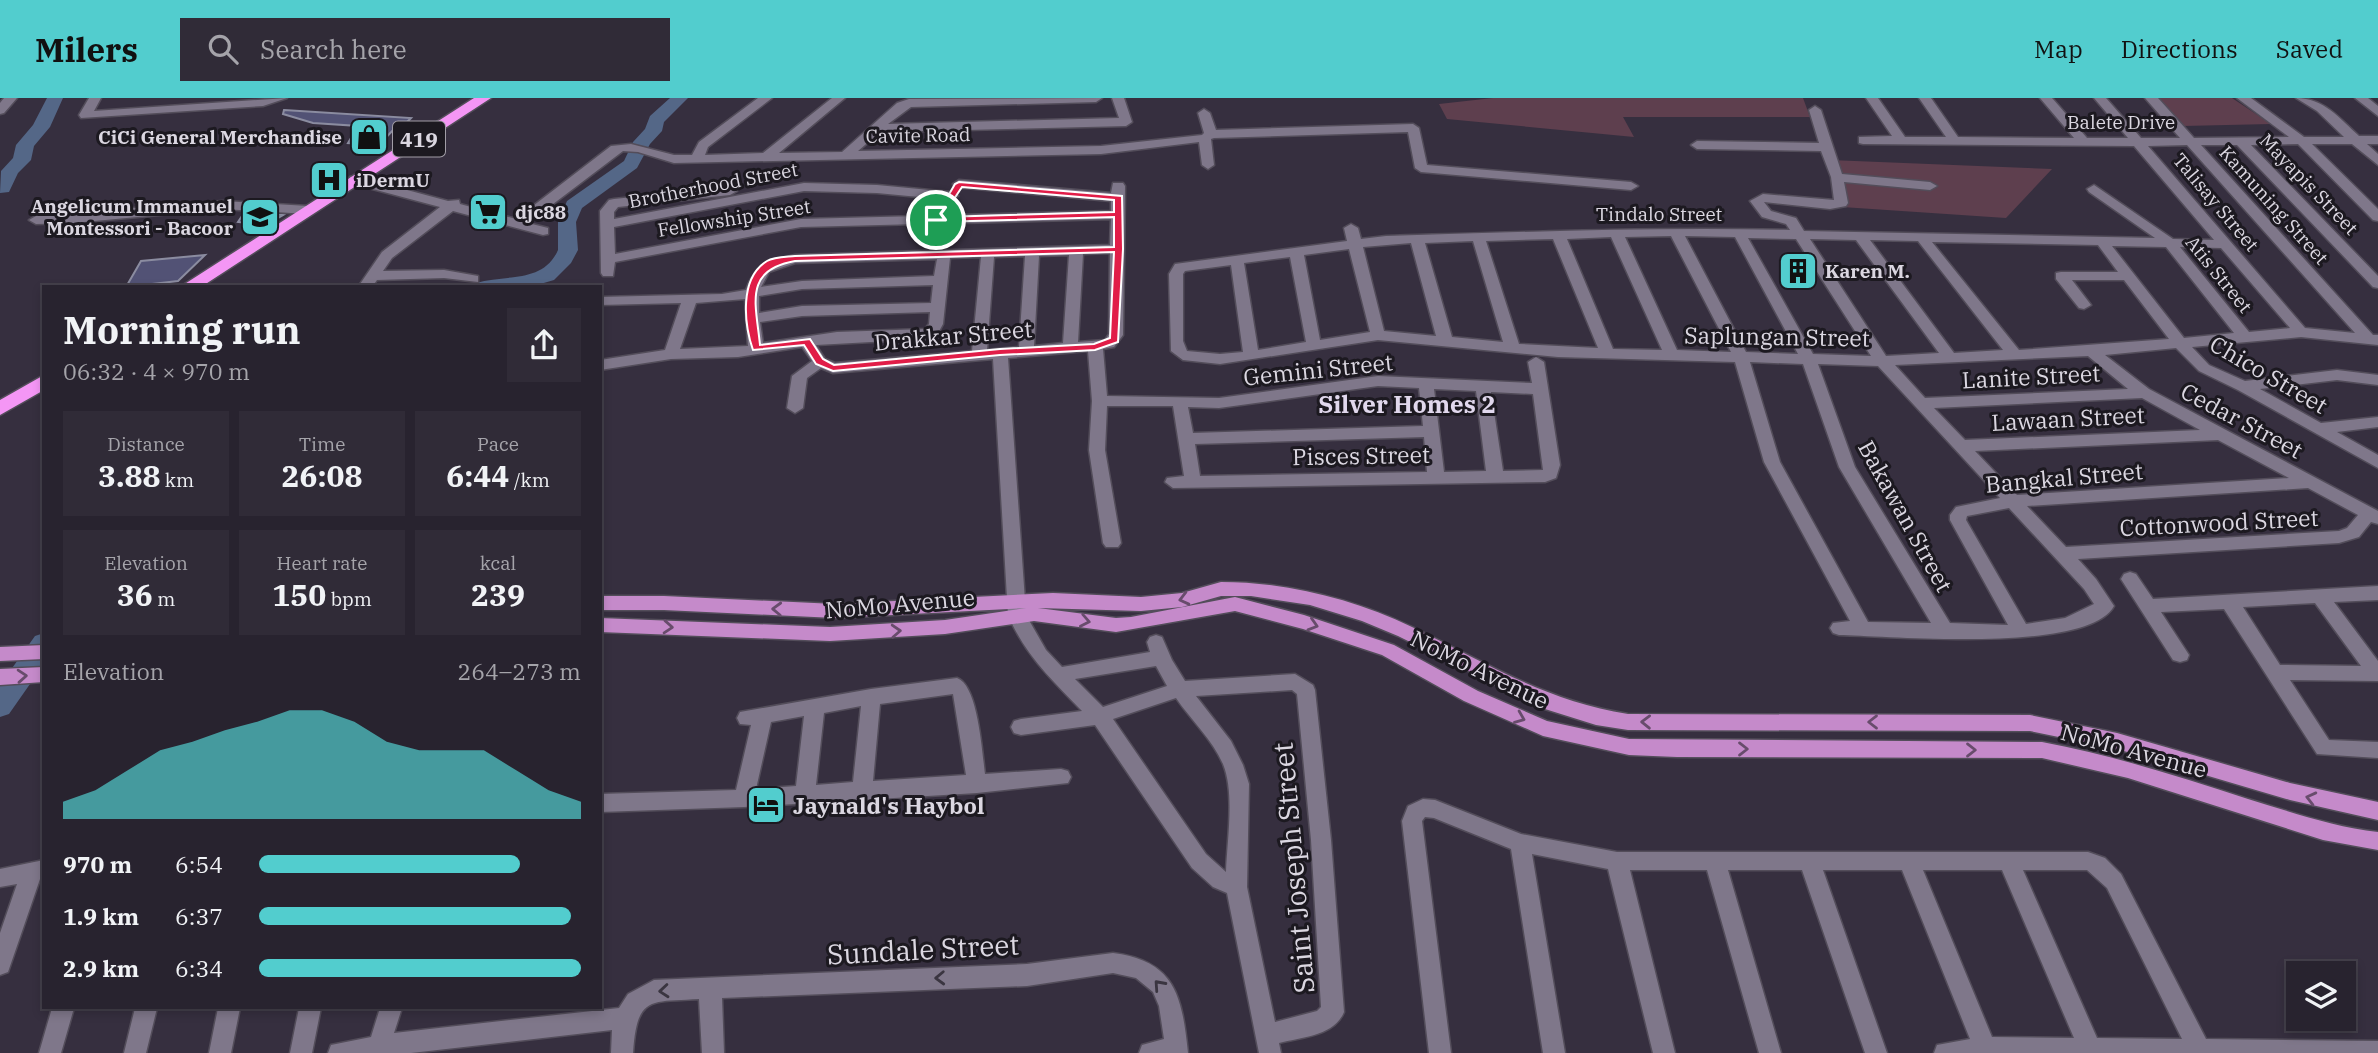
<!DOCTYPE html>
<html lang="en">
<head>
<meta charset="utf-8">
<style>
  :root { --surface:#28232f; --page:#302b37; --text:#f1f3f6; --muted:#a5a4aa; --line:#44404b; --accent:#52cdce }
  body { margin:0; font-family:"IBM Plex Serif",serif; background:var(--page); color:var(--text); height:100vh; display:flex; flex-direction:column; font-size:26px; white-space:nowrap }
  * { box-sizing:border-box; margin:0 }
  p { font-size:23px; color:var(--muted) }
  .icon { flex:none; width:38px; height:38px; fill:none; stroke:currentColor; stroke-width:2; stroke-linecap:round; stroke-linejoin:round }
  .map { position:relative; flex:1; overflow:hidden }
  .sheet { position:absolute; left:42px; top:187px; width:560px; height:724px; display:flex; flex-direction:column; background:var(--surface); border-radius:0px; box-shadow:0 4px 10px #0003,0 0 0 2px var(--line) }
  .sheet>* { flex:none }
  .fabs { position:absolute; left:2286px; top:863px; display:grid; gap:14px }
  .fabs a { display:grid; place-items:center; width:70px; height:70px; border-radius:0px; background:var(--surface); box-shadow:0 4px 10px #0003,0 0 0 2px var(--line); font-size:35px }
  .pin { position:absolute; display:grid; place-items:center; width:60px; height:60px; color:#fff; margin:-30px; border:4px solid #fff; border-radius:50%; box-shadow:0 2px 7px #0007 }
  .round { display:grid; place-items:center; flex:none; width:74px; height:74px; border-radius:0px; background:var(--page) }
  .headline { display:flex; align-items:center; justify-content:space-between; height:119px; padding:0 21px }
  h1 { font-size:38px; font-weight:700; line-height:52px }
  .metrics { display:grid; grid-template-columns:repeat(3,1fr); gap:10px; height:119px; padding:7px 21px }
  .metrics div { display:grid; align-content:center; border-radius:0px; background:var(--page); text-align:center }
  .metrics b { font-size:30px; font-weight:700 }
  .metrics small { font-size:19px; font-weight:400 }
  .metrics p { font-size:19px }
  .chart { height:196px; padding:14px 21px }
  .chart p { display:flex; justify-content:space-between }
  .chart svg { width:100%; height:126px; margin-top:7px; fill:var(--accent); opacity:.7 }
  ul { padding:0 21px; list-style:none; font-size:23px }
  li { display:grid; grid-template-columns:112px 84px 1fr; align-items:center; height:52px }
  li i { height:18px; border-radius:9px; background:var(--accent) }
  header { display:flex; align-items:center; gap:42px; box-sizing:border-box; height:98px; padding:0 35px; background:var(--accent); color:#111 }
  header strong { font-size:33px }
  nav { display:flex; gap:38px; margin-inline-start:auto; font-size:24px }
  .search { width:490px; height:63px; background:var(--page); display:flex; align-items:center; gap:18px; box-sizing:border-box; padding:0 24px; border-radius:0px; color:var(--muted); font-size:26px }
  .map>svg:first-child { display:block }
  .green { fill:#5e3f4e }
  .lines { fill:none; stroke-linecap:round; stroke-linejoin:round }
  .river { fill:#546787; fill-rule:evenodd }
  .building { fill:#525275; stroke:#8b8ca0; stroke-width:2 }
  .minor-casing { stroke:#534d5a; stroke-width:3 }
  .major-casing { stroke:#534d5a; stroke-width:3 }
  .highway-casing { stroke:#534d5a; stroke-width:3 }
  .minor { fill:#7f778a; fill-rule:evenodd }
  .major { fill:#c58aca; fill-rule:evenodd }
  .highway { fill:#f496f5; fill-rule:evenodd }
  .oneway { stroke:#684c6c }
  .oneway2 { stroke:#3a3540 }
  .route { fill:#e11d48; stroke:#fff; stroke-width:2; fill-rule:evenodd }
  .labels { text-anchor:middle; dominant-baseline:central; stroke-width:6; stroke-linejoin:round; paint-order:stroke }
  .far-street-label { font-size:19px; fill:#dbd7e1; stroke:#1c1920 }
  .far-poi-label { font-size:19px; font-weight:bold; fill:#dbd7e1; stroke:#1c1920; text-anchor:start }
  .shield { fill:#1c1920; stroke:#a29ea7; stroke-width:2 }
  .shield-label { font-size:21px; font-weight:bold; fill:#dbd7e1 }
  .street-label { font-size:23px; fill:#dbd7e1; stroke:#1c1920 }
  .poi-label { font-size:23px; font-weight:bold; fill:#dbd7e1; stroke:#1c1920; text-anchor:start }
  .neighbourhood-label { font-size:24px; font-weight:bold; fill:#e1d8ed; stroke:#1c1920 }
  .near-street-label { font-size:28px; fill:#dbd7e1; stroke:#1c1920 }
</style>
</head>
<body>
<header>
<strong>Milers</strong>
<div class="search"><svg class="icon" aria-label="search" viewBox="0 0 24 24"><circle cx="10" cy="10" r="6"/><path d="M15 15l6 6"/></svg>Search here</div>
<nav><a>Map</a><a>Directions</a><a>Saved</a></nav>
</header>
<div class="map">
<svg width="2378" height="955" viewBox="0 0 2378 955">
  <rect width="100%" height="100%" fill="#362f3f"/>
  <path class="green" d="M1493 0H1803L1810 19H1623L1634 39 1447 21 1439 6Z
    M2157 0H2232L2271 26 2183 28Z
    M1830 62 2052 71 2006 120 1842 109Z"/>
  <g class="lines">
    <path class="river" d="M47 0H63L50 29 34 48 31 62 18 75 9 94 0 95 1 73 13 60 16 47 33 27Z
      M670 0H688L664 24 662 33 650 46 637 70 582 110 576 124 578 152 571 165 554 182 530 189H473L476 185C505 176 543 186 558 152V124L567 103 624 63 633 44 645 31 650 18Z
      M44 535V566L9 616 0 619V587L35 538Z"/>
  </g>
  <path class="building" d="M284 12 411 20 401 30H395L379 47 348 45 358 28 313 25 283 16Z
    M244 115 283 117 266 127 238 124Z
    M205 157 178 183 126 189 141 163Z"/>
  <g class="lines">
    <g class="minor-casing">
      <path id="minor" d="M4 0H17L4 15 0 16V5Z
        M89 0H101L94 13 287 0 263 8 81 20 79 17Z
        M758 0H772L708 49 705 57 763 55 832 0H845L779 55 842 54 897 5 909 1 1102 0 1096 4 911 9 888 26 1119 20 1112 0H1124L1132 24 1126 28 880 34 858 53 1101 48 1202 37 1204 35 1198 15 1204 11 1210 15 1216 32 1413 26 1419 30 1427 67 1631 84 1638 88 1631 92 1421 74 1415 70 1408 34 1214 40 1211 41 1214 67 1208 71 1202 67 1199 44 1101 56 674 65 638 54 623 53 528 125 548 130V136L543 137 453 113 392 160 383 173 444 172 478 178V184L444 180 377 182 372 189H358L382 154 440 109 350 85V79L355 78 448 103 459 102 460 106 516 121 611 48 631 46 674 57H692L699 44Z
        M1866 0H1878L1905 39H1946L1919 0H1931L1958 39 2074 40 2040 0H2052L2087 40H2128L2094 0H2106L2141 40H2180L2145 0H2158L2194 40 2289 39 2237 0H2251L2304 39H2344L2317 13 2296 0C2324 0 2339 20 2359 38H2378V46H2367L2378 56V67L2352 46H2312L2378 111V123L2373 122 2298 46 2251 47 2378 178V190L2373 189 2237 47H2201L2373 237H2378V247L2301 239 2192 249 2209 267 2245 283 2337 272 2378 277V287L2337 282 2260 291 2321 325 2378 319V329L2337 334 2378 357V370L2238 292 2199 273 2176 250 2105 257 2149 291 2378 413V426L2371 424 2359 439 2339 445 2078 461 2096 481 2114 508C2088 556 1890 538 1839 537L1833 535 1830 530 1833 525 1850 523 1764 364 1735 264 1558 259 1378 242 1220 266 1183 262 1171 253 1169 176 1175 166 1347 143 1344 130 1351 126 1358 130 1361 141 1386 138C1521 134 1655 129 1790 132L1786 126 1762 119 1750 103 1763 96 1834 102 1831 79 1821 53 1697 51 1691 47 1697 43 1819 45 1809 12 1815 8 1821 12 1842 76 1930 84 1937 88 1930 92 1844 84 1848 105 1846 108 1830 111 1764 104 1771 113 1796 120 1804 133 2155 140 2089 94 2087 91 2094 87 2173 141 2214 142 2134 48 1863 46 1859 45V39L1892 38ZM2187 47 2355 235 2305 230 2148 48ZM1671 138 1731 254 1677 252 1625 139ZM1685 138 1735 139 1798 256 1746 254ZM1611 139 1662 252 1613 251 1567 141ZM1748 140 1796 141 1871 258 1813 256ZM1553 141 1598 250 1519 246 1486 143ZM1810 141 1856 142 1939 255 1886 258ZM1870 142 1918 143 2003 252 1954 255ZM1473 143 1503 244 1452 239 1425 145ZM1932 144 2098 147 2118 174H2061L2056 175V181L2079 210 2084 211 2091 207 2072 182H2124L2169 241 2019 252ZM1411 145 1436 238 1384 233 1363 149ZM2112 148 2166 149 2234 235 2184 240ZM2180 149 2221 150 2290 230 2249 234ZM1349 151 1370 234 1320 242 1304 157ZM1290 159 1306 244 1258 252 1244 165ZM1231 167 1243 254 1220 256 1187 253 1183 243V176L1185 173ZM2088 258 2128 291 1925 300 1895 267ZM1750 264 1803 266 1839 369 1931 525 1868 524 1780 364ZM1818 266 1878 268 2000 400 1956 409 1950 417V422L2008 527 1950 525 1855 369ZM2142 300 2200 332 1965 342 1934 310ZM2218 342 2289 380 2017 397 1975 353ZM2308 390 2358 417 2347 430 2339 433 2066 449 2027 408ZM2009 410 2084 491 2094 506 2065 520 2026 526 1966 422 1967 418Z
        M2355 0H2368L2378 8V18Z
        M959 82 1111 95 1113 85H1123L1125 88 1123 237 1114 249 1103 251 1107 298 1219 300 1378 278 1532 285 1528 264 1536 259 1544 264 1560 367 1556 380 1545 384 1173 390 1165 384 1167 380 1184 378 1173 308H1107L1105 352 1121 445 1118 449H1106L1103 445 1089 352 1092 303 1088 253 1008 260 1026 517 1046 552 1062 569 1150 554 1147 544 1150 539 1156 537 1162 539 1172 562 1185 583 1295 576 1313 587 1315 592 1331 742 1344 914C1334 938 1302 939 1279 945L1281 955H1259L1227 795 1213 789 1192 770 1095 627 1021 637 1014 635 1011 629 1014 623 1021 621 1082 613C1052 582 1025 557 1008 517L993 261 833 275 821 270 807 280 803 310 795 315 787 310 792 278 812 263 802 249 738 259 671 261 600 272V262L665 252 681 205 600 207V199L722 196 746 192C754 167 771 162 795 157L1110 147 1111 121 801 129 615 164 613 178H603L601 175 600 113 609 102 614 101 730 89 737 93 730 97 618 109 614 114V121L804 85 877 87 951 94 958 98 951 102 877 95 804 93 614 129 615 156 801 121 1111 113V103L954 89 953 86ZM1110 155 1109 236 1105 242 1078 244 1083 156ZM1069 157 1063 245 1034 248 1039 158ZM1025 158 1019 249 987 252 994 159ZM981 159 972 253 835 265 825 261 816 247 926 241 937 237 943 226 950 160ZM937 161 934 178 802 183 761 189 769 174 795 165ZM933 187 931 205 802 208 759 215V198L802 191ZM745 201 748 248 680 251 696 205ZM930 214 929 226 925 231 837 234 763 245 760 224 802 218ZM1378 288 1419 290 1423 328 1193 335 1188 309 1219 310ZM1434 291 1476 293 1486 373 1444 374ZM1491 294 1533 296 1543 372 1503 373ZM1424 339 1427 374 1200 378 1195 346ZM1156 568 1167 588 1103 609 1075 581ZM1292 592 1297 596 1311 742 1321 909 1317 913 1275 924 1247 789 1249 686 1243 667 1231 643 1196 598ZM1176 600C1191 622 1212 641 1223 666 1235 695 1227 743 1226 774L1206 756 1113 621Z
        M223 103 308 108 315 112 308 116 223 111 73 125 36 126 29 122 36 118Z
        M2130 474 2136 476 2153 501 2378 488V502L2334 504 2378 563V583L2290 582 2329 642 2378 644V660L2317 656 2224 511 2161 514 2189 557 2187 562 2180 564 2173 562 2121 481 2124 476ZM2315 505 2361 568 2280 567 2243 509Z
        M957 580C978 587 982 654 985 676L1061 671 1068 673 1071 679 1068 685 977 695 744 709 600 714V696L736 692 751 627 740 626 737 620 740 614 871 591ZM953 596 966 677 873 683 880 606ZM861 608 853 684 816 687 824 615ZM804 618 796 688 756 691 771 624Z
        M1423 701 1435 702 1521 736 1617 754H2088L2105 760 2121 776 2206 941 2378 943V955H1934L1937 947 1970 941 1902 772H1823L1887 955H1865L1802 772H1728L1781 955H1759L1707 772H1630L1675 955H1653L1608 771 1532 756 1565 955H1543L1511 751 1434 720 1425 719 1422 723 1451 955H1429L1402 723 1408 708ZM1923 772H2002L2074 940 1992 939ZM2023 772H2087L2107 790 2182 941 2097 940Z
        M44 762V780L40 781 8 874 0 877V835L17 786 0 789V771Z
        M1113 855C1176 863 1182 899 1188 955H1139L1142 947 1164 941 1159 908 1153 894 1136 880 1113 875 1027 888 722 900 724 955H702L699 901C649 904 637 898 633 955H611L612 932 411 955H328L331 947 371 939 380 910H402L394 935 619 910 628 896 654 882 1027 866Z
        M52 910H74L61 955H39Z
        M135 910H157L146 955H124Z
        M218 910H240L231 955H209Z
        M299 910H321L312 955H290Z"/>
    </g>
    <g class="major-casing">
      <path id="major" d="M1221 484C1286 484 1353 501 1412 529 1485 564 1545 603 1628 616L2030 617 2117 635 2290 685 2378 704V722L2290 702 2117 651 2030 633 1628 632 1596 627 1545 611 1398 538 1362 523 1310 507 1251 498H1221L1182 509 1141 513 1038 510 1116 520 1131 519 1235 499 1304 517 1394 547 1478 593 1547 623 1629 641 2042 644C2113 657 2180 679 2248 701 2291 714 2333 729 2378 734V752L2323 742 2128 680 2042 660 1677 659 1629 657 1543 638 1464 603 1382 557 1303 531 1235 513 1116 534 1034 523 945 536 830 543 600 534V520L830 529 945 522 1026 510 835 520 664 512H600V498H664L835 506 1053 495 1141 499 1182 495Z
        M44 547V561L0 563V549Z
        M44 569V584L0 587V571Z"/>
    </g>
    <g class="highway-casing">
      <path id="highway" d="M474 0H491L201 189H180Z
        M44 277V292L0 317V302Z"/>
    </g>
    <use href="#minor" class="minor"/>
    <use href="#major" class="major"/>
    <use href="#highway" class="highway"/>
  </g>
  <defs><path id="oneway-chevron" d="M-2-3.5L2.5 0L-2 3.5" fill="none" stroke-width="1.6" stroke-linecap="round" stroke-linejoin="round" transform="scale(1.75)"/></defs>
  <g class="oneway">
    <use href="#oneway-chevron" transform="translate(1184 501) rotate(166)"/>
    <use href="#oneway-chevron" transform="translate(777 511) rotate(-178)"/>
    <use href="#oneway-chevron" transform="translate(1085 523) rotate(11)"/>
    <use href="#oneway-chevron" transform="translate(1313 527) rotate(17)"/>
    <use href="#oneway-chevron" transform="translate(668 529) rotate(4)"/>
    <use href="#oneway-chevron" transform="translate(896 533) rotate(-3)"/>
    <use href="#oneway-chevron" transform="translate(22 578) rotate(-4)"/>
    <use href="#oneway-chevron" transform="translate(1520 620) rotate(22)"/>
    <use href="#oneway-chevron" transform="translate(1646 624) rotate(-179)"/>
    <use href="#oneway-chevron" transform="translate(1873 624) rotate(180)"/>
    <use href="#oneway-chevron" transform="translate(1743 651)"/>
    <use href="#oneway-chevron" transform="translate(1971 652)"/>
    <use href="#oneway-chevron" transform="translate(2311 700) rotate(-166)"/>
  </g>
  <g class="oneway2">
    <use href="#oneway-chevron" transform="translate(940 880) rotate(178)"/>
    <use href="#oneway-chevron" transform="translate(1159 887) rotate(-132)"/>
    <use href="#oneway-chevron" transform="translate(664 893) rotate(175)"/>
  </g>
  <path class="route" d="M959 84 1122 98 1123 151 1118 244 1095 252 1000 257 833 273 816 266 804 247 753 252C744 226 739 180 767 163 774 159 787 159 795 158L1114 149V119L933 124 955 86ZM962 89 1114 102V114L942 119ZM1114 154 1110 240 1094 246 1000 251 834 267 823 261 810 241 760 247C756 206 743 172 795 163Z"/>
  <defs>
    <g id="shop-square" transform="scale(2.0125)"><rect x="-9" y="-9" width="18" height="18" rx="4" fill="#52cdce" stroke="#1c1920"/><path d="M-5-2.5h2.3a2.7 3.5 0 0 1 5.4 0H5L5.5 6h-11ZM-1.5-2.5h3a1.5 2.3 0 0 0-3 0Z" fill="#111"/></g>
    <g id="hospital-square" transform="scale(2.0125)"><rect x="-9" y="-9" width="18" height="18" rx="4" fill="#52cdce" stroke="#1c1920"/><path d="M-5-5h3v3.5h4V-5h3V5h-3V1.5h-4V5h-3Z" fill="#111"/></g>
    <g id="supermarket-square" transform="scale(2.0125)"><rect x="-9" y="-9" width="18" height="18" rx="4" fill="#52cdce" stroke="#1c1920"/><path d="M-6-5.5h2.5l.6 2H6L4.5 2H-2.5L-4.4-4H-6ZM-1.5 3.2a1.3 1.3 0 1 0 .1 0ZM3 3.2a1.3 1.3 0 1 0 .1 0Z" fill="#111"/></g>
    <g id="school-square" transform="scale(2.0125)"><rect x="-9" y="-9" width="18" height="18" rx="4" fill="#52cdce" stroke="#1c1920"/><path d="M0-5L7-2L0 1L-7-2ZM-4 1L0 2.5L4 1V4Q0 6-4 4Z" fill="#111"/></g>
    <g id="building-square" transform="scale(2.0125)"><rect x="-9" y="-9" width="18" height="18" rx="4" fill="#52cdce" stroke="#1c1920"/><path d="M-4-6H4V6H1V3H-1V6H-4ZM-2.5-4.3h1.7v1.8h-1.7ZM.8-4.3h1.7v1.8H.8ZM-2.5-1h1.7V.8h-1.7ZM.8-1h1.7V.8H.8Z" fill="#111"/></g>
    <g id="hotel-square" transform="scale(2.0125)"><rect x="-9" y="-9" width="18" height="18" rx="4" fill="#52cdce" stroke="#1c1920"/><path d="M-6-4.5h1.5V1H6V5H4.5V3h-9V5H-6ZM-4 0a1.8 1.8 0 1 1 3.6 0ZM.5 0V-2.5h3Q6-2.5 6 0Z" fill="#111"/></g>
  </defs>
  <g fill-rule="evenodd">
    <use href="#shop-square" x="369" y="39"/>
    <use href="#hospital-square" x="329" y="82"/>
    <use href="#supermarket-square" x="488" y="114"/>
    <use href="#school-square" x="260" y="119"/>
    <use href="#building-square" x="1798" y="173"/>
    <use href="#hotel-square" x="766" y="707"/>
  </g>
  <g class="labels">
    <g class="far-street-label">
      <text x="2121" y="24">Balete Drive</text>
      <text transform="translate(918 37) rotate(-1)">Cavite Road</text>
      <text transform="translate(2309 86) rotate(46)">Mayapis Street</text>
      <text transform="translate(713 87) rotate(-11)">Brotherhood Street</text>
      <text transform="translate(2216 104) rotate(50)">Talisay Street</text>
      <text transform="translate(2274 107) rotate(48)">Kamuning Street</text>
      <text x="1659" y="116">Tindalo Street</text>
      <text transform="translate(734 120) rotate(-9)">Fellowship Street</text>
      <text transform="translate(2219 176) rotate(51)">Atis Street</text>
    </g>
    <g class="far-poi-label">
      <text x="342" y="39" text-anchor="end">CiCi General Merchandise</text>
      <text x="356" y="82">iDermU</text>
      <text x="233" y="108" text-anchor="end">Angelicum Immanuel<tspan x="233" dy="22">Montessori - Bacoor</tspan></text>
      <text x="515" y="114">djc88</text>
      <text x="1825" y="173">Karen M.</text>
    </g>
    <rect class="shield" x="393" y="23.5" width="52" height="35" rx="5"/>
    <g class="shield-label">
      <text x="419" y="41">419</text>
    </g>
    <g class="street-label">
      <text transform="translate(953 237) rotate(-5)">Drakkar Street</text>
      <text transform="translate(1777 238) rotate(1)">Saplungan Street</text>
      <text transform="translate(1318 271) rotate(-6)">Gemini Street</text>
      <text transform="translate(2269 276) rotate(30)">Chico Street</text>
      <text transform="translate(2031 278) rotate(-3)">Lanite Street</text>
      <text transform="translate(2068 320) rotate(-3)">Lawaan Street</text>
      <text transform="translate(2242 322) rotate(28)">Cedar Street</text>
      <text transform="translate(1361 357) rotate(-1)">Pisces Street</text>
      <text transform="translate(2064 379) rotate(-5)">Bangkal Street</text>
      <text transform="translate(1906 418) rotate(61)">Bakawan Street</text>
      <text transform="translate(2219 424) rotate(-3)">Cottonwood Street</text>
      <text transform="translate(900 505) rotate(-5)">NoMo Avenue</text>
      <text transform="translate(1480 571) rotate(26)">NoMo Avenue</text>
      <text transform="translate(2134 652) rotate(15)">NoMo Avenue</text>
    </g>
    <g class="poi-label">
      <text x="793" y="707">Jaynald's Haybol</text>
    </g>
    <g class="neighbourhood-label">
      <text x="1407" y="306">Silver Homes 2</text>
    </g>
    <g class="near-street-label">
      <text transform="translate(1293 770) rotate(-95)">Saint Joseph Street</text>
      <text transform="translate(923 851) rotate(-3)">Sundale Street</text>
    </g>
  </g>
</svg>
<div class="fabs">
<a><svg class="icon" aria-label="layers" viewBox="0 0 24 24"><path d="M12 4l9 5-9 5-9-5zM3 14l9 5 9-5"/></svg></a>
</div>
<div class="pin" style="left:936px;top:122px;background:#1e9e55"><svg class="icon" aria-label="arrive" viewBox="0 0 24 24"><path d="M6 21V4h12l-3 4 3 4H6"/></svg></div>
<section class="sheet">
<div class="headline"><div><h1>Morning run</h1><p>06:32 · 4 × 970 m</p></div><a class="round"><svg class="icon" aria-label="share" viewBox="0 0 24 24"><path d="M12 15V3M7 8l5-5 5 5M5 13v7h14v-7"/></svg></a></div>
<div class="metrics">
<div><p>Distance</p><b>3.88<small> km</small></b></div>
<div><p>Time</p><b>26:08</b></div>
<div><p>Pace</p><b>6:44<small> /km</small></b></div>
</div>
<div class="metrics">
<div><p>Elevation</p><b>36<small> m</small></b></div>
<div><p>Heart rate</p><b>150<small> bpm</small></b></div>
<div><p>kcal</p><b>239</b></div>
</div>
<div class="chart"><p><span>Elevation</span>264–273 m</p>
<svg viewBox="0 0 160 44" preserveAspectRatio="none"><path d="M0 44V38L10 34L20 27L30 20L40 17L50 13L60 10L70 6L80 6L90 10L100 17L110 20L120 20L130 20L140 27L150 34L160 38V44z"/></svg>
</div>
<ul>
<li><b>970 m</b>6:54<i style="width:81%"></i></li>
<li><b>1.9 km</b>6:37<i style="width:97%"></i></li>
<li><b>2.9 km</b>6:34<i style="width:100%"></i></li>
</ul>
</section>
</div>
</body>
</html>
